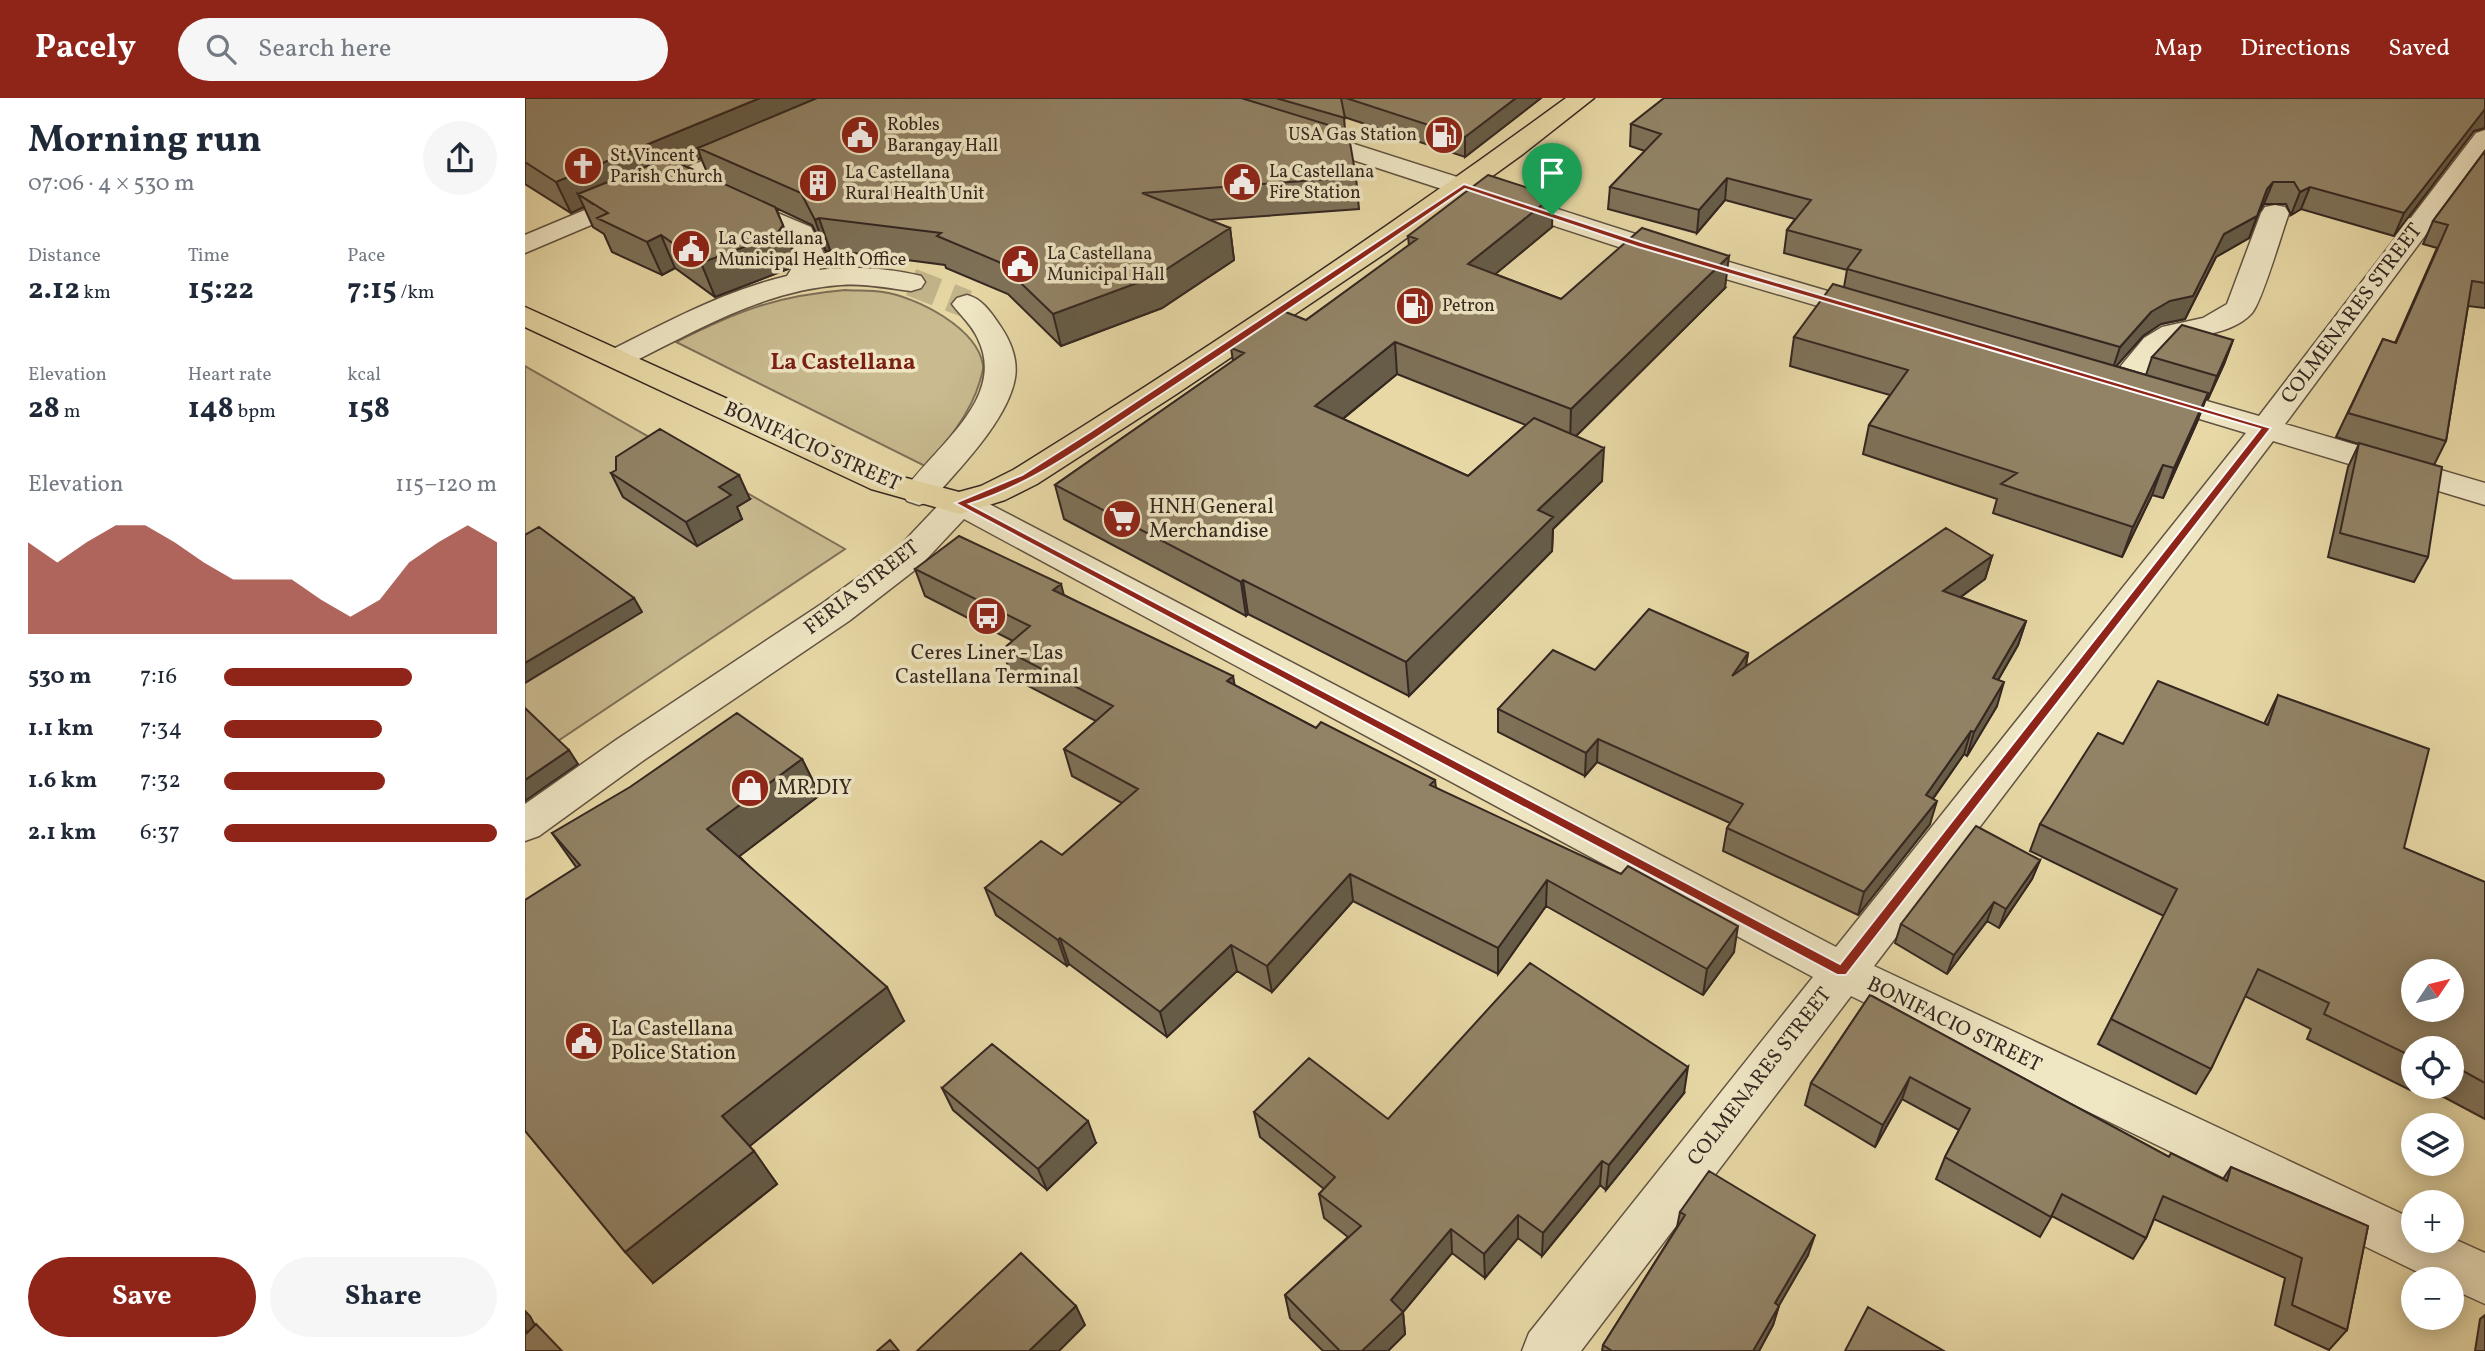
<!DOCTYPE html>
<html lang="en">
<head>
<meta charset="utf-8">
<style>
  :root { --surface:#fff; --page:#f6f6f7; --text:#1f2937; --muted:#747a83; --accent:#8f2418 }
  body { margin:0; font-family:Vollkorn,serif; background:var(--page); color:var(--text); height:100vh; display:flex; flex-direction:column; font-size:26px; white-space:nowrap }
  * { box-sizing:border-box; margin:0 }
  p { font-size:23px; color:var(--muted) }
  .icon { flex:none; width:38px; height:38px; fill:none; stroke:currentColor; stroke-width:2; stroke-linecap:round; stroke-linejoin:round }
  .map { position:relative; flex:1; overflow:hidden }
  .drawer { display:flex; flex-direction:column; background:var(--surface); width:525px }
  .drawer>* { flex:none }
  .needle { width:46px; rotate:55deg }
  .tools { position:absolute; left:1876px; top:861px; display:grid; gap:14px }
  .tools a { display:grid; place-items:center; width:63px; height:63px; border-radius:50%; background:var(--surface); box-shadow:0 4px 18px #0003; font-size:35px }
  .pin { position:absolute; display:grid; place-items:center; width:60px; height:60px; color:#fff; margin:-72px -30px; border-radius:50% 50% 50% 0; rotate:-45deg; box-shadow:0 0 7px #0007 }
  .pin .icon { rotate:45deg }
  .round { display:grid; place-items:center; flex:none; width:74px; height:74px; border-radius:37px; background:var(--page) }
  .overview { display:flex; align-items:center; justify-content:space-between; height:119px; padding:0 28px }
  h1 { font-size:38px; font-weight:700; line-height:52px }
  .stats { display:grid; grid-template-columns:repeat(3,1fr); gap:10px; height:119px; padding:7px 28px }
  .stats div { display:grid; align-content:center }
  .stats b { font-size:30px; font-weight:700 }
  .stats small { font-size:19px; font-weight:400 }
  .stats p { font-size:19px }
  .chart { height:196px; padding:14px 28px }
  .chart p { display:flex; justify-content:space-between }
  .chart svg { width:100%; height:126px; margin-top:7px; fill:var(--accent); opacity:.7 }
  .primary-button { display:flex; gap:14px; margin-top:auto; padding:14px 28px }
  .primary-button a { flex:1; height:80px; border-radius:42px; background:var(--accent); color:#fff; font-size:28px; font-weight:700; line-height:80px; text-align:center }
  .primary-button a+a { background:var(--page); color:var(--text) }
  ul { padding:0 28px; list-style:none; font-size:23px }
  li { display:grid; grid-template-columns:112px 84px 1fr; align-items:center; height:52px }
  li i { height:18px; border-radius:9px; background:var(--accent) }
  header { display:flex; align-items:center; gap:42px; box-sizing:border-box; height:98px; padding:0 35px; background:var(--accent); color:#fff }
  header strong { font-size:33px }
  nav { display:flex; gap:38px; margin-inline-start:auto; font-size:24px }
  .search { width:490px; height:63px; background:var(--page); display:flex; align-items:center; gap:18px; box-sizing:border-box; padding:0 24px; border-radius:38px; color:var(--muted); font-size:26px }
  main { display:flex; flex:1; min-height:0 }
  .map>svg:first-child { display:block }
  .green { fill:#c9ba8f; stroke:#7f7058; stroke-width:2 }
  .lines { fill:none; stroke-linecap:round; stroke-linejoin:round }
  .minor-tunnel { stroke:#c3b58b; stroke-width:28; stroke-dasharray:28 14; stroke-linecap:butt }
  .minor-casing { stroke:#625342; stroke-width:3 }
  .major-casing { stroke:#352721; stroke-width:3 }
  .minor { fill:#efe6c4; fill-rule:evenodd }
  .major { fill:#e7d8a5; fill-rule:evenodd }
  .wall { fill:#7e7158; stroke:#352721; stroke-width:2; fill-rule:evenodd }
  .shaded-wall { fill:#665c47; stroke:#352721; stroke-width:2 }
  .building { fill:#928366; stroke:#352721; stroke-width:2; fill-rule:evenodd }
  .route { fill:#8f2418; stroke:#fff; stroke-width:2; fill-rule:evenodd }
  .labels { text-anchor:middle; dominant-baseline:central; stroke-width:7; stroke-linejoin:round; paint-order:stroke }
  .far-poi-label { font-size:18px; fill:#352721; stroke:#efe6c4; text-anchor:start }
  .street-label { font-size:21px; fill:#352721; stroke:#efe6c4 }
  .poi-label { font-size:21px; fill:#352721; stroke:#efe6c4; text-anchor:start }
  .far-district-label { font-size:23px; font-weight:bold; fill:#7a1f14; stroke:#efe6c4 }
</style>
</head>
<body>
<header>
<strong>Pacely</strong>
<div class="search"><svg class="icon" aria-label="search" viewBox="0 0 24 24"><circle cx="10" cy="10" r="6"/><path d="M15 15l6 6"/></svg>Search here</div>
<nav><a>Map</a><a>Directions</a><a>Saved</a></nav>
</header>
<main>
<section class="drawer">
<div class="overview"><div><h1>Morning run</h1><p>07:06 · 4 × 530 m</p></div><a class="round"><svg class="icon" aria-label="share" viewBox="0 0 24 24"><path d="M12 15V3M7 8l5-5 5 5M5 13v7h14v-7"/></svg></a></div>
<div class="stats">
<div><p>Distance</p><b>2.12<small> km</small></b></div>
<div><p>Time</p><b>15:22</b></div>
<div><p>Pace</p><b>7:15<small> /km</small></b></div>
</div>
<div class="stats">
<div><p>Elevation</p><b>28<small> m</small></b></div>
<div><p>Heart rate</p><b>148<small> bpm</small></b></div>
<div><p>kcal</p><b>158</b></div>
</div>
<div class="chart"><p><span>Elevation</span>115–120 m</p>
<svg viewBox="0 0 160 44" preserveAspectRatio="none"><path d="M0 44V12L10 19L20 12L30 6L40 6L50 12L60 19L70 25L80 25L90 25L100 32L110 38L120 32L130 19L140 12L150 6L160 12V44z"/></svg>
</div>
<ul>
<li><b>530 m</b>7:16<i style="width:69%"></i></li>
<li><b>1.1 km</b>7:34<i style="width:58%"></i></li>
<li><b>1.6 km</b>7:32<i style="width:59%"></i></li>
<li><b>2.1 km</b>6:37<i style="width:100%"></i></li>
</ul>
<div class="primary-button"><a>Save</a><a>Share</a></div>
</section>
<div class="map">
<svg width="1960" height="1253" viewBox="0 0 1960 1253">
  <rect width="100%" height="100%" fill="#e7d8a5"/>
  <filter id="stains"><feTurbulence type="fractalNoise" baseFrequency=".00286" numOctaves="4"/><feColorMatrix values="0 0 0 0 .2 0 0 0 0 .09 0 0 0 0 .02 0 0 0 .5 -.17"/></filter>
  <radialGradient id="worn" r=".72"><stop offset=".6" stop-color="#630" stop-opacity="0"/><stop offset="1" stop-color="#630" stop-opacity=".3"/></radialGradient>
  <path class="green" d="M320 192C332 193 346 192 358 194 392 199 452 230 458 267 459 272 456 278 455 283 445 317 423 342 400 368L151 244C213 213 250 198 320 192Z
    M0 268 320 451 0 665Z"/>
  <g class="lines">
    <path class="minor-tunnel" d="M386 184 442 206"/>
    <g class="minor-casing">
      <path id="minor" d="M776 29 1126 141 1357 209 1362 215 1357 221 1347 224 1106 153 767 42 763 37 767 32Z
        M1960 32V57L1760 326 1960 385V407L1748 343 1349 868 1888 1121V1143H1927V1140L1960 1155V1206L1927 1191V1181H1907L1326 898 1056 1253H997L1004 1235 1288 879 439 421 395 468 324 523 119 662 14 738 0 743V706L91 642 298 505 371 452 423 397 435 394 447 397 1311 849 1721 335 1615 303 1610 296 1615 289 1626 287 1734 318 1951 35Z
        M227 42 236 45 240 50 236 55 0 155V137Z
        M212 98 286 129 301 160 294 172C328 168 363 170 396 178L400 184 396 190 386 193C363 190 339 185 316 187 239 192 171 233 104 266L93 269 82 266 78 260 82 254C140 225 198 193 262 178L273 160 264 140 202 112 199 106 202 100Z
        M1750 107 1760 109 1764 115C1757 134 1737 204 1727 215 1705 239 1669 234 1644 250 1621 266 1617 302 1584 294L1580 287 1619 240 1637 229 1678 220 1702 206 1736 115 1740 109Z
        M442 197C458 201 467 216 476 229 486 244 493 262 490 280 483 322 433 372 406 403L394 407 382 403 377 396C406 351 483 302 453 241 447 227 436 218 427 206L432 200Z"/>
    </g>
    <g class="major-casing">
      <path id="major" d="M1041 0H1069L998 56 862 154 653 295 512 386 480 402 435 416 346 391 0 229V209L370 377 434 394 456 388 488 372C677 255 862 131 1041 0Z"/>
    </g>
    <use href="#minor" class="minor"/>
    <use href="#major" class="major"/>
  </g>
  <path class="wall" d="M0 0H1016L940 59 819 19 820 32 831 79 834 111 684 122 705 130 709 162 637 210 536 248 483 196 421 170 420 167 305 152 301 154 287 127 251 110 270 160 263 171 190 199 150 170 137 177 87 154 79 136 68 129 59 109 46 115 0 86ZM176 60 184 79 158 67Z
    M1960 0V30L1949 33 1869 138 1776 111 1766 117 1761 106H1739L1734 114 1724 140 1691 159 1660 221 1636 226 1618 238 1591 268 1621 277 1627 259 1708 242 1699 266 1683 301H1681L1672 324 1638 400 1627 397 1597 459 1468 415 1472 401 1338 356 1344 327 1365 297 1265 268 1269 239 1319 189 1322 172 1259 155 1262 132 1270 121 1200 102 1172 135 1083 111 1085 89 1120 53 1105 48 1106 26Z
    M1960 53V210L1943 208 1921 343 1909 367 1903 459 1889 484 1803 459 1823 369 1834 346 1811 339 1858 241 1870 245 1912 150 1898 146 1908 123Z
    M1027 129 970 176 1036 201 1200 190 1051 338 1077 383 1028 431 1027 453 884 598 723 516 721 518 539 421 530 387 708 263 706 250 781 222 884 148 883 138ZM872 276 1001 327 943 378 818 321Z
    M86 375 225 401 212 409 217 421 172 448 98 399Z
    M1467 458 1460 481 1436 499 1501 523 1493 547 1473 582 1472 608 1442 658 1439 656 1408 701 1405 726 1333 817 1198 753 1202 730 1205 725 1072 664 1060 678 973 634V611L1070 572 1223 555 1221 568Z
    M390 471 539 497 791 630 910 682 911 690 1209 854 1178 897 1021 808 973 876 828 803 747 894 712 873 642 939 544 866 542 868 471 817 460 790 537 757 597 705 547 678 539 651 571 623 486 579 478 551 488 543 400 498Z
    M1753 597 1879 750 1960 784V1021L1900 989H1927V950H1888V988L1885 992 1782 941 1786 931 1720 898 1686 971 1671 996 1573 946 1639 818 1505 753 1515 726 1598 646 1739 626Z
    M277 661 295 697 214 758 379 923 224 1048 252 1086 128 1185 51 769 27 735Z
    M1515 762 1507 781 1474 830 1462 823 1422 876 1370 845 1376 826Z
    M1345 897 1644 1059 1698 1081 1706 1069 1843 1128 1822 1232 1804 1252 1750 1227 1760 1180 1629 1121 1621 1140 1608 1161 1527 1118 1515 1139 1411 1081 1420 1059 1434 1032 1377 1001 1350 1049 1280 1007 1286 985Z
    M417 990 571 1045 522 1092 428 1012Z
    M1159 995 1081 1092 1075 1087 1017 1158 993 1140 960 1180 927 1155 878 1214 880 1236 863 1253H798L765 1220 760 1197 823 1139 799 1120 794 1096 799 1091 735 1039 729 1014 863 1021Z
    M1155 1114 1283 1157 1254 1207 1248 1227 1234 1253H1077L1078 1247 1152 1129Z
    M1960 1217V1253H1950L1955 1221Z"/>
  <path class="shaded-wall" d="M235 0H317L173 50 176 60 68 106 53 96 59 109 46 115 31 84Z
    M991 0H1016L940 59V39Z
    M1959 11H1960V30L1949 33 1869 138 1879 115Z
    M1202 80 1200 102 1172 135 1174 112Z
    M1748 84 1739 106 1734 114 1742 91Z
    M1785 89 1776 111 1766 117 1775 94Z
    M1028 98 1027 129 944 198 943 166Z
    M1732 118 1724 140 1691 159 1660 221 1636 226 1618 238 1587 273 1595 249 1626 214 1699 136Z
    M294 120 305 152 301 154 290 122Z
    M258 127 270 160 263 171 190 199 176 165Z
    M705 130 709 162 637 210 536 248 528 216Z
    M136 137 150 170 137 177 122 144Z
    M1204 158 1200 190 1045 344 1046 311Z
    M1708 242 1699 266 1683 301 1692 278Z
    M870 244 872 276 793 341 790 308Z
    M1683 295 1672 324 1638 400 1649 370Z
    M1079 350 1077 383 1028 431 1027 453 884 598 881 564 1013 412Z
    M1638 367 1627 397 1597 459 1608 429Z
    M214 377 225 401 212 409 217 421 172 448 161 424 194 389Z
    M1467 458 1460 481 1412 516 1418 493Z
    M718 482 723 516 721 518 716 484Z
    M536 486 543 513 528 492Z
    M109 500 117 514 0 585V565Z
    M1501 523 1493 547 1461 603 1468 580Z
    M1223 555 1219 578H1207Z
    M708 578 713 605 702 583Z
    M1479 584 1472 608 1442 658 1449 634Z
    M1446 633 1439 656 1394 720 1401 697Z
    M1073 641 1072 664 1060 678 1061 655Z
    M44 652 53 666 0 703V682Z
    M277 661 295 697 203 767 182 731Z
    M1412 703 1405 726 1333 817 1339 794Z
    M1515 762 1507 781 1474 830 1481 811Z
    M825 776 828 803 747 894 742 868Z
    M1022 782 1021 808 973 876V850Z
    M1469 804 1462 823 1422 876 1429 857Z
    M1213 828 1209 854 1178 897 1182 871Z
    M535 840 544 866 542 868 533 842Z
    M706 847 712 873 642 939 635 914Z
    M362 889 379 923 220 1052 197 1018Z
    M1163 969 1159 995 1081 1092 1084 1067Z
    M1385 979 1377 1001 1350 1049 1358 1027Z
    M563 1023 571 1045 522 1092 513 1071Z
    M229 1053 252 1086 128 1185 100 1154Z
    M1077 1063 1075 1087 1017 1158 1018 1135Z
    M993 1117V1140L960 1180 959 1156Z
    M926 1131 927 1155 878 1214 880 1236 863 1253H837L866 1202Z
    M1290 1137 1283 1157 1244 1225 1250 1205Z
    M551 1208 560 1227 534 1253H504Z
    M1254 1208 1248 1227 1234 1253H1228Z
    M0 1213 5 1218 24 1253 2 1235 0 1231Z"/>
  <path class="building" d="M0 0H235L31 84 0 64Z
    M292 0H716L823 33 831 79 617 95 705 130 631 178 528 216 474 164 412 138 416 135 294 120 290 122 276 95 173 50Z
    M751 0H816L820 20Z
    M821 0H991L940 39Z
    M1139 0H1960V11L1879 115 1785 89 1775 94 1769 84H1748L1742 91 1732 118 1699 136 1668 198 1645 203 1626 214 1595 249 1322 171 1336 152 1262 132 1286 102 1202 80 1174 112 1085 89 1136 36 1106 26Z
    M1960 53V185L1947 183 1921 343 1823 315 1858 241 1871 245 1923 127 1908 123Z
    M142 60 250 109 258 127 251 137 176 165 136 137 122 144 72 120 83 115 53 96Z
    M963 77 1028 98 943 166 1036 201 1117 130 1204 158 1046 311 870 244 790 308 943 378 1009 320 1079 350 1013 412 1028 419 881 564 718 482 716 484 530 387 719 255 706 250 758 213 781 222 892 141 883 138Z
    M1308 186 1683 295 1649 370 1638 367 1608 429 1476 386 1492 375 1344 327 1383 272 1269 239Z
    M1657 227 1708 242 1692 278 1627 259Z
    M135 331 214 377 194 389 206 397 161 424 86 375 91 372V359Z
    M1834 345 1917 369 1903 459 1815 435Z
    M14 429 109 500 0 565V437Z
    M1421 430 1467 458 1418 493 1501 523 1468 580 1479 584 1449 634 1446 633 1401 697 1412 703 1339 794 1202 730 1218 706 1073 641 1061 655 973 611 1028 552 1070 572 1124 511 1223 555 1207 578Z
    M434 438 536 486 528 492 708 578 702 583 791 630 796 624 910 682 905 687 1096 776 1103 768 1213 828 1182 871 1022 782 973 850 825 776 742 868 706 847 635 914 535 840 533 842 460 790 516 743 537 757 613 691 539 651 588 608 478 551 505 528 390 471Z
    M1633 583 1743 627 1753 597 1904 651 1879 750 1960 784V985L1927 967V950H1888V959L1799 916 1804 905 1733 871 1686 971 1586 921 1652 791 1515 726 1573 635 1598 646ZM1888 873H1927V912H1888Z
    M0 610 44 652 0 682Z
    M212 615 277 661 182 731 362 889 197 1018 229 1053 100 1154 0 1033V802L55 767 27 735 105 689Z
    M1451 728 1515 762 1481 811 1469 804 1429 857 1376 826Z
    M1005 865 1163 969 1084 1067 1077 1063 1018 1135 993 1117 959 1156 926 1131 866 1202 878 1214 837 1253H815L760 1197 836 1128 794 1096 810 1079 729 1014 784 960 863 1021Z
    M1345 897 1644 1059 1646 1055 1702 1083 1706 1069 1843 1128 1822 1232 1767 1207 1777 1160 1638 1098 1621 1140 1537 1096 1526 1119 1420 1059 1445 1011 1385 979 1358 1027 1286 985Z
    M467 946 563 1023 513 1071 417 990Z
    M1184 1073 1290 1137 1250 1205 1254 1208 1228 1253H1087L1078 1247 1160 1117 1155 1114Z
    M496 1155 551 1208 504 1253H392Z
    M1343 1209 1419 1253H1320Z
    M11 1226 37 1253H0V1231L2 1235Z
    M365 1242 374 1253H352Z"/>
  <path class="route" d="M939 86 1119 145 1746 330 1321 877H1312L430 405 497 377 565 334ZM940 91 1113 149 1735 331 1315 866 444 406C514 384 575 336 637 296 739 229 840 160 940 91Z"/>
  <defs>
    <g id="civic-disc" transform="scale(2.0125)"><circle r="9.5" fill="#8f2418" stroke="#efe6c4"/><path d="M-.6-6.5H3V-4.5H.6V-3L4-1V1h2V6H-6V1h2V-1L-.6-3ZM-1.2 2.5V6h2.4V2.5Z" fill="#fff"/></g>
    <g id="fuel-disc" transform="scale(2.0125)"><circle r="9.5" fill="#8f2418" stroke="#efe6c4"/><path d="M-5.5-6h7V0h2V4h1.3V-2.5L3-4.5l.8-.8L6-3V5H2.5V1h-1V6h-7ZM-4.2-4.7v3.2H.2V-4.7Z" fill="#fff"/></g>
    <g id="church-disc" transform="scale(2.0125)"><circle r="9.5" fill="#8f2418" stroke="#efe6c4"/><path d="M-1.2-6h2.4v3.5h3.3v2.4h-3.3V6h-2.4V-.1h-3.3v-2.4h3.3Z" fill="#fff"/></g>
    <g id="building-disc" transform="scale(2.0125)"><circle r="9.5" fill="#8f2418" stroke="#efe6c4"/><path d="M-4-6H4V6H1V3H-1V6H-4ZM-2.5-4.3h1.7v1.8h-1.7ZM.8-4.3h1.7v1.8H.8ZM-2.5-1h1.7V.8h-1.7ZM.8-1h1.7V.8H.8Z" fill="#fff"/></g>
    <g id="supermarket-disc" transform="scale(2.0125)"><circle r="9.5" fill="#8f2418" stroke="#efe6c4"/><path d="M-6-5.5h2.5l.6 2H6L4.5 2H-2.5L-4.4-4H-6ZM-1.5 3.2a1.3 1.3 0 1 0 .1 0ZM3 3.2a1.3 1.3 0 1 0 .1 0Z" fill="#fff"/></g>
    <g id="bus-disc" transform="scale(2.0125)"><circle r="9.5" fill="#8f2418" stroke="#efe6c4"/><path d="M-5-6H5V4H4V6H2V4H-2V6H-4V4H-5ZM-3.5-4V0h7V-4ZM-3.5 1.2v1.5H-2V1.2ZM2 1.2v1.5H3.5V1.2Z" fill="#fff"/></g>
    <g id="shop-disc" transform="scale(2.0125)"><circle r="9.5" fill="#8f2418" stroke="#efe6c4"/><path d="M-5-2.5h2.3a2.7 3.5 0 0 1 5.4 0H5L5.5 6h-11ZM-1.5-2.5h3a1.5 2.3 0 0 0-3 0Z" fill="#fff"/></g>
  </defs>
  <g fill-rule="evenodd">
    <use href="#civic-disc" x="335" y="37"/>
    <use href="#fuel-disc" x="919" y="37"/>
    <use href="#church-disc" x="58" y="68"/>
    <use href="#civic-disc" x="717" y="84"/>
    <use href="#building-disc" x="293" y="85"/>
    <use href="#civic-disc" x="166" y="151"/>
    <use href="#civic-disc" x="495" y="166"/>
    <use href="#fuel-disc" x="890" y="208"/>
    <use href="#supermarket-disc" x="597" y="421"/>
    <use href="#bus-disc" x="462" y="518"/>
    <use href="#shop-disc" x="225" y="690"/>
    <use href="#civic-disc" x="59" y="943"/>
  </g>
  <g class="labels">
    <g class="far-poi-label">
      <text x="362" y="27">Robles<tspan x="362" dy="21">Barangay Hall</tspan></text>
      <text x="892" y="37" text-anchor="end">USA Gas Station</text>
      <text x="85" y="58">St. Vincent<tspan x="85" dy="21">Parish Church</tspan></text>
      <text x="744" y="74">La Castellana<tspan x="744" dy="21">Fire Station</tspan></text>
      <text x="320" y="75">La Castellana<tspan x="320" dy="21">Rural Health Unit</tspan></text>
      <text x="193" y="141">La Castellana<tspan x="193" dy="21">Municipal Health Office</tspan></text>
      <text x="522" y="156">La Castellana<tspan x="522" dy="21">Municipal Hall</tspan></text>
      <text x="917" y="208">Petron</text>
    </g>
    <g class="street-label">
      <text transform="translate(1827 216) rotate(-53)">COLMENARES STREET</text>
      <text transform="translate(287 349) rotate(24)">BONIFACIO STREET</text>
      <text transform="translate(337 490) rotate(-38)">FERIA STREET</text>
      <text transform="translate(1429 927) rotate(26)">BONIFACIO STREET</text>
      <text transform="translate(1235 979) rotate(-52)">COLMENARES STREET</text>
    </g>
    <g class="poi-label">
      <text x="624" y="409">HNH General<tspan x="624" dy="24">Merchandise</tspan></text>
      <text x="462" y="555" text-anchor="middle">Ceres Liner - Las<tspan x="462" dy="24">Castellana Terminal</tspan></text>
      <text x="252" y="690">MR.DIY</text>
      <text x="86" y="931">La Castellana<tspan x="86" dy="24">Police Station</tspan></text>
    </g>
    <g class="far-district-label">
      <text x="318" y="265">La Castellana</text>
    </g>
  </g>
  <rect width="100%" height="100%" filter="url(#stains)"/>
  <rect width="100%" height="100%" fill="url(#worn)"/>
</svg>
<div class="tools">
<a><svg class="needle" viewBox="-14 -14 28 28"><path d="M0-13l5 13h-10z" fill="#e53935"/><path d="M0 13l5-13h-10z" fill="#747a83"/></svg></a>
<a><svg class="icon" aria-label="locate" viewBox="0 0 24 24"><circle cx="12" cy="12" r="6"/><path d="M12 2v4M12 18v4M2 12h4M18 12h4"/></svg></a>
<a><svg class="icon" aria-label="layers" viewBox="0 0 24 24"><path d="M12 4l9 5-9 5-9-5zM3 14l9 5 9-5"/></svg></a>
<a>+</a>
<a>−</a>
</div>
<div class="pin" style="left:1027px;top:117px;background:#1e9e55"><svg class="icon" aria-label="arrive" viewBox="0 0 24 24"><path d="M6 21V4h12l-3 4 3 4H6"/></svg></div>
</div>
</main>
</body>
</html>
